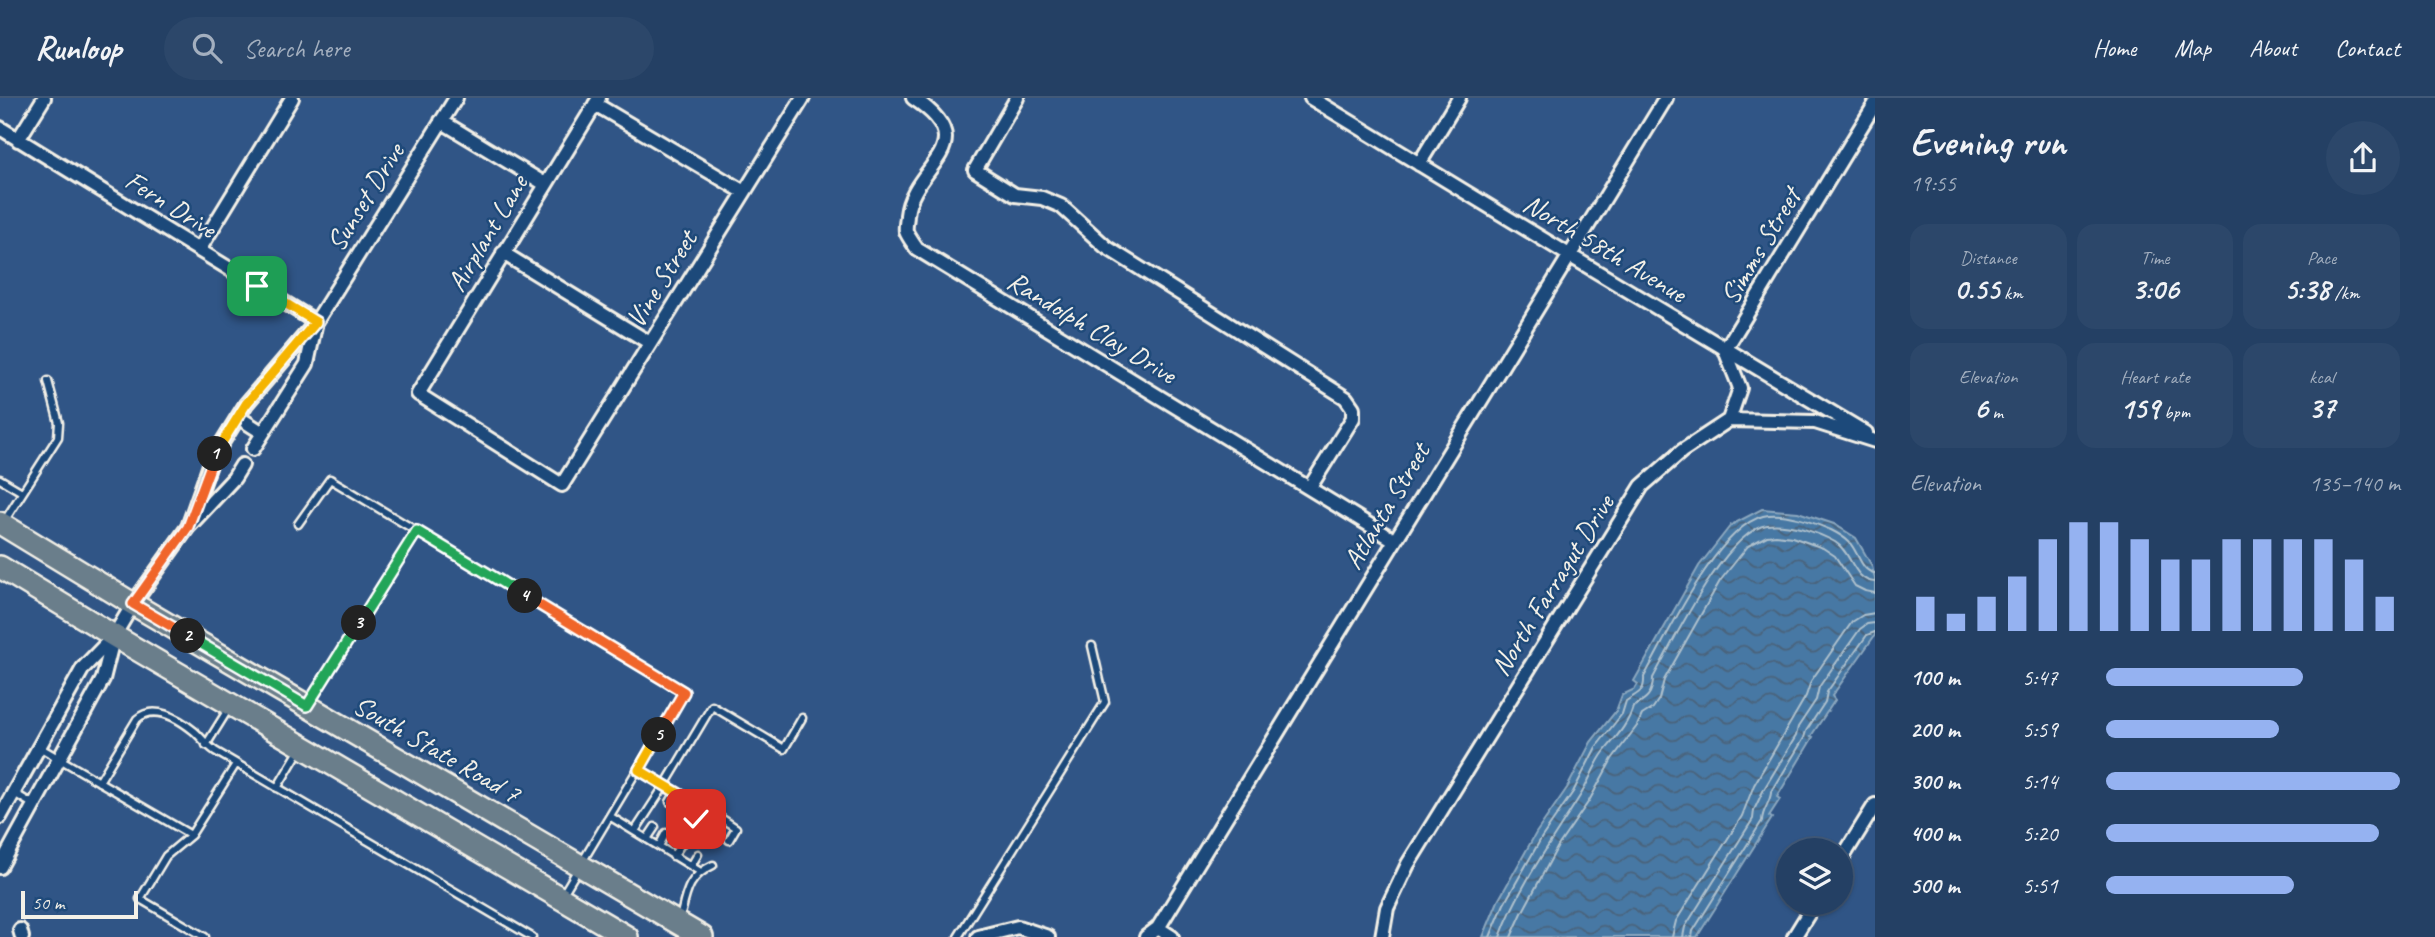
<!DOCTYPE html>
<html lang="en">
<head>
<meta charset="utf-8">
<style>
  :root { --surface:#244064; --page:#2c476a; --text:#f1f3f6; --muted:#a3afbf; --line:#415978; --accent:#95b2f1 }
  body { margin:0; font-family:Caveat,sans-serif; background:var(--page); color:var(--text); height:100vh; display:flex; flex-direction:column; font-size:26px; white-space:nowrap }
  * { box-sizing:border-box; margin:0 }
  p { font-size:23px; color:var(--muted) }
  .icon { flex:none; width:38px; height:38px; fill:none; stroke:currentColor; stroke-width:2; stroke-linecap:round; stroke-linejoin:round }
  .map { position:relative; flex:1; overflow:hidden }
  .panel { display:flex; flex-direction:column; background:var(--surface); width:560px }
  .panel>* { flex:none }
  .tools { position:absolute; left:1776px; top:740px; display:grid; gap:14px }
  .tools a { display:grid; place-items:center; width:77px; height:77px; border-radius:50%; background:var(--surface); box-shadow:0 2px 5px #0004,0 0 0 2px var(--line); font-size:35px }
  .scale { position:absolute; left:21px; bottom:18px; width:117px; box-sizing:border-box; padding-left:7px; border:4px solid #f4f1e8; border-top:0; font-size:19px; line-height:24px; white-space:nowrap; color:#f4f1e8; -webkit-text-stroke:5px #1f4a7a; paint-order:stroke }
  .pin { position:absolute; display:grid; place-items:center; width:60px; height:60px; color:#fff; margin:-30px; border-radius:14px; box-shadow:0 4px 10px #0006 }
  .km { position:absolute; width:35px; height:35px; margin:-18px; border-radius:50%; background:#222; color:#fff; font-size:19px; line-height:35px; text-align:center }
  .round { display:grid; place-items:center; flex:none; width:74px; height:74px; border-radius:37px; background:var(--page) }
  .summary { display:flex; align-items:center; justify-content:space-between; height:119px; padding:0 35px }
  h1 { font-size:38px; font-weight:700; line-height:52px }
  .stats { display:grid; grid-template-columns:repeat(3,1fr); gap:10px; height:119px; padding:7px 35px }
  .stats div { display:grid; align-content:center; border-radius:18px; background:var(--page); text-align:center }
  .stats b { font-size:30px; font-weight:700 }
  .stats small { font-size:19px; font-weight:400 }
  .stats p { font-size:19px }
  .chart { height:196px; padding:14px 35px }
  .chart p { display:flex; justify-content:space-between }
  .chart svg { width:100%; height:126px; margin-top:7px; stroke:var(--accent); stroke-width:6 }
  ul { padding:0 35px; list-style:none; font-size:23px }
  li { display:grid; grid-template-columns:112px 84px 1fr; align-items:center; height:52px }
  li i { height:18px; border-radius:9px; background:var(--accent) }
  header { display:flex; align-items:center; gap:42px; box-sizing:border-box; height:98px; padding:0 35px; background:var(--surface); border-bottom:2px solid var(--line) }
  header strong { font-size:33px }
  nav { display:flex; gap:38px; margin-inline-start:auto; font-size:24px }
  .search { width:490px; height:63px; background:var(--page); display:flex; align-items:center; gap:18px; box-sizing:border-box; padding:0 24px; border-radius:38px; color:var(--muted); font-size:26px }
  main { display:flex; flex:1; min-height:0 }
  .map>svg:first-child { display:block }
  .water { fill:url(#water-waves); stroke:#8ca8bf; stroke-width:2 }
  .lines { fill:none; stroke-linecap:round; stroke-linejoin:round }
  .shore { stroke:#afc1cd; stroke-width:2 }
  .service-casing { stroke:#f4f1e8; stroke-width:11 }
  .minor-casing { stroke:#f4f1e8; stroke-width:18 }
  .primary-casing { stroke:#f4f1e8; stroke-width:26 }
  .service { stroke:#1f4a7a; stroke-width:6 }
  .minor { stroke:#1f4a7a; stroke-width:12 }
  .primary { stroke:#6b7e8b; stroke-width:21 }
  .split-1-casing { stroke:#fff; stroke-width:14 }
  .split-2-casing { stroke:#fff; stroke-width:14 }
  .split-3-casing { stroke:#fff; stroke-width:14 }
  .split-4-casing { stroke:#fff; stroke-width:14 }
  .split-5-casing { stroke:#fff; stroke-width:14 }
  .split-6-casing { stroke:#fff; stroke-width:14 }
  .split-1 { stroke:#f5b400; stroke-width:9 }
  .split-2 { stroke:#f0652b; stroke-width:9 }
  .split-3 { stroke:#22a559; stroke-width:9 }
  .split-4 { stroke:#22a559; stroke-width:9 }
  .split-5 { stroke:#f0652b; stroke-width:9 }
  .split-6 { stroke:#f5b400; stroke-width:9 }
  .labels { text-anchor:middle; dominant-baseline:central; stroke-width:5; stroke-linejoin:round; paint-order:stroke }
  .street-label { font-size:28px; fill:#f4f1e8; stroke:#1f4a7a }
</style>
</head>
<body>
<header>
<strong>Runloop</strong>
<div class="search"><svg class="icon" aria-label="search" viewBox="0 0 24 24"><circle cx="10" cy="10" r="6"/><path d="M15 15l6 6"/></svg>Search here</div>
<nav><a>Home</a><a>Map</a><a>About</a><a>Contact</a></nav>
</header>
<main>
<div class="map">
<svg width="1875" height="839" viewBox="0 0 1875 839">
  <defs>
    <pattern id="water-waves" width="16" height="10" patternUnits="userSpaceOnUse" patternTransform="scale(1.75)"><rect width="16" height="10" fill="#4778a4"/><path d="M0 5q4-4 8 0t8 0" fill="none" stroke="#48627a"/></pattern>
  </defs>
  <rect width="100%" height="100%" fill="#305586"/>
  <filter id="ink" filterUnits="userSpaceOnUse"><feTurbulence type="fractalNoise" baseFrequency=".0143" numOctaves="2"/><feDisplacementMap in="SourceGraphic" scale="14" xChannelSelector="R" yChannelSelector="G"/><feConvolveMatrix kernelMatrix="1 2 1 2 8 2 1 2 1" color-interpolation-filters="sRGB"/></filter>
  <g filter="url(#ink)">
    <path class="water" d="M1762 411 1798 414 1834 426 1856 440 1872 468 1875 481V537L1832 598 1835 602 1811 638 1813 639 1777 699 1780 701 1769 718 1772 720 1697 839H1483L1498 803 1536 735 1567 690 1591 644 1616 613 1622 597 1635 591 1638 586 1634 583 1699 468 1731 427Z"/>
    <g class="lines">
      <path class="shore" d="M1490 839 1504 806 1542 739 1573 694 1596 649 1622 616 1626 603C1637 595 1645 595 1644 579 1667 538 1717 430 1763 418 1784 413 1812 424 1831 432 1837 435 1844 439 1849 444 1858 453 1861 474 1875 475
        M1500 839C1519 788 1552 743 1580 698 1589 684 1594 667 1604 654 1615 640 1628 627 1633 609 1646 601 1653 597 1653 580 1673 544 1726 433 1767 427 1788 424 1817 434 1835 444 1852 454 1853 483 1875 484
        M1511 839 1522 815 1558 748 1589 703 1612 661 1637 628 1642 617 1653 610 1659 601 1664 582 1720 483 1748 448 1767 438 1776 437 1792 439 1823 450 1835 458 1855 488 1865 493 1875 495
        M1672 839 1676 823 1742 718 1754 687 1806 598 1811 583 1852 524 1863 517 1875 515
        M1683 839 1685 829 1753 721 1754 712 1764 691 1796 638 1798 629 1816 602 1819 589 1860 531 1867 526 1875 525
        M1692 839 1693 833 1762 723C1762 712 1770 705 1771 695L1804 640 1806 633 1825 604 1827 594 1867 537 1875 534"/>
      <g class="service-casing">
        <path id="service" d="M0 381 22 394
          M5 422 58 339 59 325 48 283
          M298 426 330 381 684 594 563 796
          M309 606 417 433
          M206 647 229 610
          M39 649 191 737
          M99 684 137 621C154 606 178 620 194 633 201 639 206 647 215 653L532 839
          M277 690 299 653
          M14 695 34 707
          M670 704 676 694
          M681 712 687 701
          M611 719 699 773
          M696 721 703 710 665 687 712 608 784 651 802 620
          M635 733 665 687 639 672
          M713 733 721 720 736 730 729 742
          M647 741 655 729
          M659 748 666 735
          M673 758 682 745
          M691 768 698 756
          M680 821C686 796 687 779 713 767
          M205 839 140 801 166 758 191 737 236 666
          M958 839 1105 604 1092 548"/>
      </g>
      <g class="minor-casing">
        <path id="minor" d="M599 0 418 296 562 387 803 0
          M913 0C986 48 912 67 907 117 907 122 905 128 906 133 908 139 914 146 917 151L1394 442
          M1017 0 975 72 1015 97 1042 100 1061 108 1106 149 1346 300 1353 310V320L1310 389
          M1311 0 1569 157 1866 335
          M595 6 744 94
          M441 23 545 86
          M0 30 316 224
          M18 42 44 0
          M1419 66 1459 0
          M199 152 292 0
          M503 155 650 245
          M238 319 263 335
          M1729 322 1740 290 1725 252 1875 6
          M253 351 307 266 315 228
          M188 429 212 361 246 306 316 224 456 0
          M0 719 83 570 114 538 133 506 188 429 234 380 242 367
          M1841 762 1875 707
          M0 769 103 581 113 541
          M1158 830 1172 839
          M20 832 22 839
          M978 839 1018 829 1048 839
          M1146 839 1158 830 1666 0
          M1382 839 1387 810 1408 766 1642 388 1682 353 1729 322 1815 324 1875 343
          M1794 839 1815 805"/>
      </g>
      <g class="primary-casing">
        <path id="primary" d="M0 425 133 506 702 839
          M0 469 114 538 627 839"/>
      </g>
      <use href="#service" class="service"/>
      <use href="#minor" class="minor"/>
      <use href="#primary" class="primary"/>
    </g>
  </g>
  <g class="lines" filter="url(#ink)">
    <g class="split-1-casing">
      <path id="split-1" d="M215 356 246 306 316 224 257 188"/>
    </g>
    <g class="split-2-casing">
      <path id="split-2" d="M188 538 133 506 188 429 215 356"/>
    </g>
    <g class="split-3-casing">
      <path id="split-3" d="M188 538 307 608 359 525"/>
    </g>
    <g class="split-4-casing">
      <path id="split-4" d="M359 525 417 433 525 498"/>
    </g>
    <g class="split-5-casing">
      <path id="split-5" d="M525 498 684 594 659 637"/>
    </g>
    <g class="split-6-casing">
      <path id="split-6" d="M659 637 639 672 703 710 696 721"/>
    </g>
    <use href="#split-1" class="split-1"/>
    <use href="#split-2" class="split-2"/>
    <use href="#split-3" class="split-3"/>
    <use href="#split-4" class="split-4"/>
    <use href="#split-5" class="split-5"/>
    <use href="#split-6" class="split-6"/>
  </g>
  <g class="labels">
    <g class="street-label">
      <text transform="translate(365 99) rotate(-58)">Sunset Drive</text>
      <text transform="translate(171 106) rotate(32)">Fern Drive</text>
      <text transform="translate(487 135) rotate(-59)">Airplant Lane</text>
      <text transform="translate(1760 148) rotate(-59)">Simms Street</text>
      <text transform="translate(1605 150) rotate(31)">North 58th Avenue</text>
      <text transform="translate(661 181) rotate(-58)">Vine Street</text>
      <text transform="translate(1092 229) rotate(31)">Randolph Clay Drive</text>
      <text transform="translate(1386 408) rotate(-59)">Atlanta Street</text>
      <text transform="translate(1552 487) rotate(-58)">North Farragut Drive</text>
      <text transform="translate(437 651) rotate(30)">South State Road 7</text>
    </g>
  </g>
</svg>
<div class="tools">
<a><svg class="icon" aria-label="layers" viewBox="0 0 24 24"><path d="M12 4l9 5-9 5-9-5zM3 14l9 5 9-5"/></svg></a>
</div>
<div class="scale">50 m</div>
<div class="pin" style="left:257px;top:188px;background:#1e9e55"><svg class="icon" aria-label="arrive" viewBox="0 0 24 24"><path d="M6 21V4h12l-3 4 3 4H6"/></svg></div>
<div class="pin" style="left:696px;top:721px;background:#d93025"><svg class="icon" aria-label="check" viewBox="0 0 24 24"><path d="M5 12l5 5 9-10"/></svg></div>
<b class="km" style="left:215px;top:356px">1</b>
<b class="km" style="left:188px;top:538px">2</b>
<b class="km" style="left:359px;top:525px">3</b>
<b class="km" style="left:525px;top:498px">4</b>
<b class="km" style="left:659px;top:637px">5</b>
</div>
<section class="panel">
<div class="summary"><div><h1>Evening run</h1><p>19:55</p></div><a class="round"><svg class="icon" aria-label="share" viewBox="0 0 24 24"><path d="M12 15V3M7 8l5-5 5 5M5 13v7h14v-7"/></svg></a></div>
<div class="stats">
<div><p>Distance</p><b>0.55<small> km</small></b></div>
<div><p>Time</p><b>3:06</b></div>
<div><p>Pace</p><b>5:38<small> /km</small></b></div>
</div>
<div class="stats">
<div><p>Elevation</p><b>6<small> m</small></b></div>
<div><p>Heart rate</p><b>159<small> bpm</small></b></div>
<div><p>kcal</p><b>37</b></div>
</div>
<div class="chart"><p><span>Elevation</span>135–140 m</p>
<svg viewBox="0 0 160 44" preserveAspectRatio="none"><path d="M5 44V32M15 44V38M25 44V32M35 44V25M45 44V12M55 44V6M65 44V6M75 44V12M85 44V19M95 44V19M105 44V12M115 44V12M125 44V12M135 44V12M145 44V19M155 44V32"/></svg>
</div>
<ul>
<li><b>100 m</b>5:47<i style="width:67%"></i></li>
<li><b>200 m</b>5:59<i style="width:59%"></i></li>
<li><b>300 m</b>5:14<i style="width:100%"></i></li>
<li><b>400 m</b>5:20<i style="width:93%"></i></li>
<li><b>500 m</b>5:51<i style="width:64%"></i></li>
</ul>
</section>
</main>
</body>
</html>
